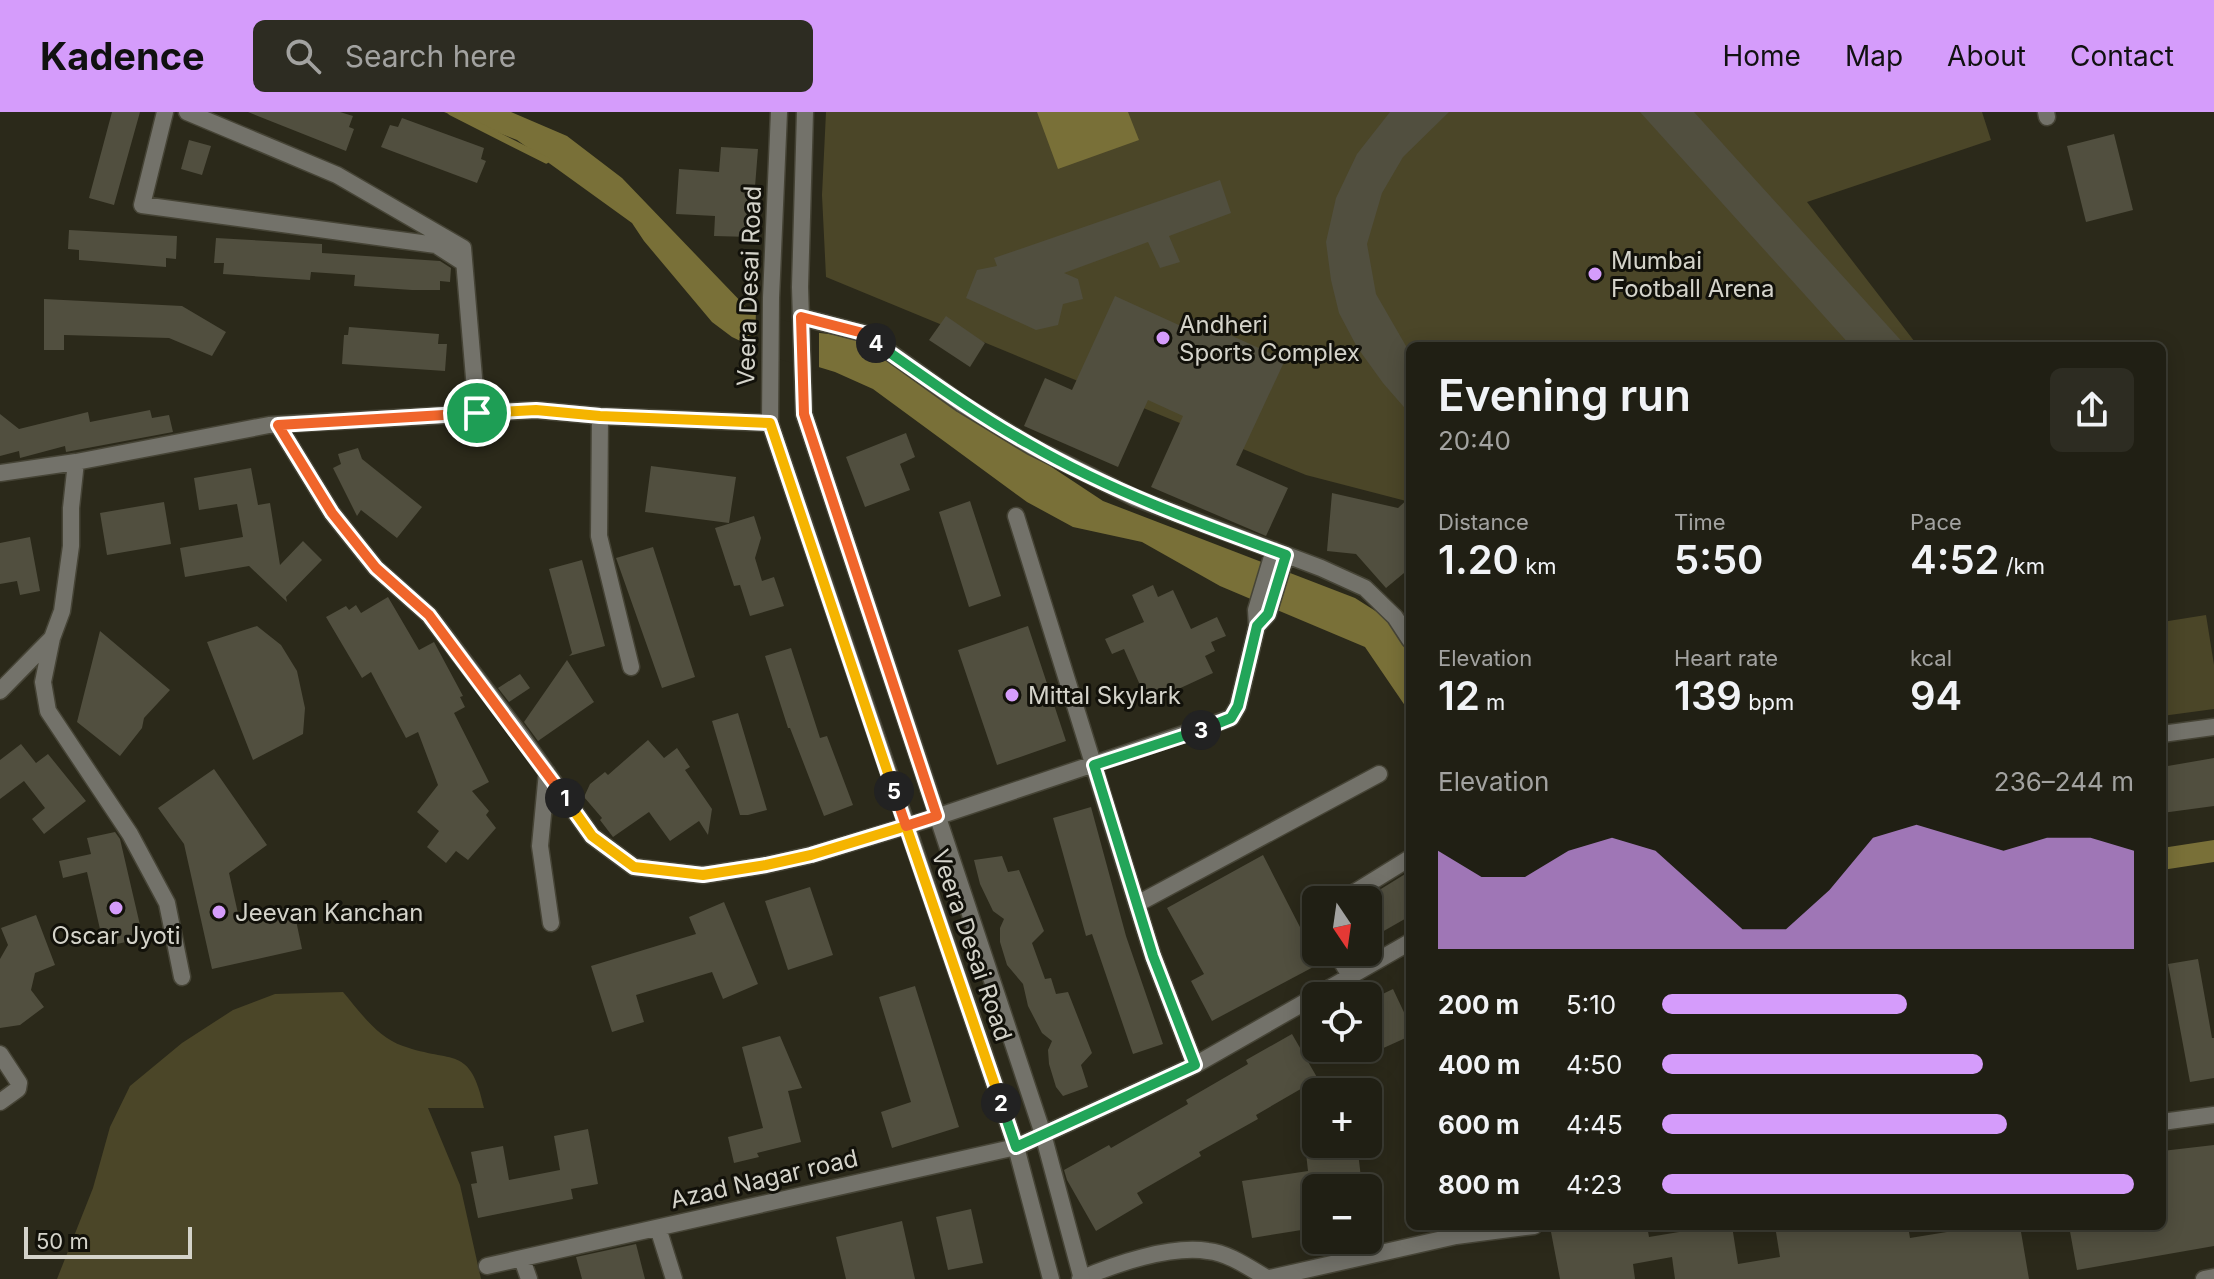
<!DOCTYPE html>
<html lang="en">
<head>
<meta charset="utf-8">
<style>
  :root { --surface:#201f14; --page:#2d2c22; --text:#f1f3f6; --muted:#a2a2a0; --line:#3d3d34; --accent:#d59cfb }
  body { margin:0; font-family:Inter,sans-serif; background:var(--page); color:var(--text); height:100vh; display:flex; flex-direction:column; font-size:30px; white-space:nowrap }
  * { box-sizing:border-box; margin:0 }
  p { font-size:26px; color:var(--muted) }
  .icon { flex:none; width:44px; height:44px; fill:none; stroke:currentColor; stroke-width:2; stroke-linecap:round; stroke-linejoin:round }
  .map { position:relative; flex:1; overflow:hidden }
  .sheet { position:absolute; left:1406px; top:230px; width:760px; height:888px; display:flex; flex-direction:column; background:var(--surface); border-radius:12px; box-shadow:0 4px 20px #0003,0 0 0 2px var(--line) }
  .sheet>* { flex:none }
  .needle { width:52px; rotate:167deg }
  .controls { position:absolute; left:1302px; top:774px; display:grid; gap:16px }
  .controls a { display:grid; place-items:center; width:80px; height:80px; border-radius:12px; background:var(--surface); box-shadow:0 4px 20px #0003,0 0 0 2px var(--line); font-size:40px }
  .scale { position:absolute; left:24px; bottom:20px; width:168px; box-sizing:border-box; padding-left:8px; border:4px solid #d4d3ca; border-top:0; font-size:22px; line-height:28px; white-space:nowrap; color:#d4d3ca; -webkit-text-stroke:6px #12110a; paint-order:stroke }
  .pin { position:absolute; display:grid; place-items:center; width:68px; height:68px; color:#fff; margin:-34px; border:4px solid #fff; border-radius:50%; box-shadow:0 2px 8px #0007 }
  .km { position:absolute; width:40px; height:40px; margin:-20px; border-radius:50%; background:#222; color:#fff; font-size:22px; line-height:40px; text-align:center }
  .round { display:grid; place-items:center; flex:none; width:84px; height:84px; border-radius:12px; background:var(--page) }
  .headline { display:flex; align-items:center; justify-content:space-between; height:136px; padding:0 32px }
  h1 { font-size:44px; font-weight:600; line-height:60px }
  .metrics { display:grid; grid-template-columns:repeat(3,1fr); gap:12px; height:136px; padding:8px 32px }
  .metrics div { display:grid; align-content:center }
  .metrics b { font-size:40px; font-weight:600 }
  .metrics small { font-size:22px; font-weight:400 }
  .metrics p { font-size:22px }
  .chart { height:224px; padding:16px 32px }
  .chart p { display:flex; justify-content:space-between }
  .chart svg { width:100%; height:144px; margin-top:8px; fill:var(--accent); opacity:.7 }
  ul { padding:0 32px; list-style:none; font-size:26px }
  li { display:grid; grid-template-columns:128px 96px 1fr; align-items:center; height:60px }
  li i { height:20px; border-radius:10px; background:var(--accent) }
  header { display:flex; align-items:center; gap:48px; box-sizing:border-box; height:112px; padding:0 40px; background:var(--accent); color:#111 }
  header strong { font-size:38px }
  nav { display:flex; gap:44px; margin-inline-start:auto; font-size:28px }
  .search { width:560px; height:72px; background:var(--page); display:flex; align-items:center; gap:20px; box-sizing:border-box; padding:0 28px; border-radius:12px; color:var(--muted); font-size:30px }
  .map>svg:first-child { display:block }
  .green { fill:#4b4628 }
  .water { fill:#797038 }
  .pier { fill:#2b291a }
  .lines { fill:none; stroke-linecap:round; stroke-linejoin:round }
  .stream { stroke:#797038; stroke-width:7 }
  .building { fill:#514f3f }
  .minor-casing { stroke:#464436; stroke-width:19 }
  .tertiary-casing { stroke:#464436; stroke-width:19 }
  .minor { stroke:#73726a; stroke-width:16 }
  .tertiary { stroke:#73726a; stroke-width:16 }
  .split-1-casing { stroke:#fff; stroke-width:16 }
  .split-2-casing { stroke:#fff; stroke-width:16 }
  .split-3-casing { stroke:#fff; stroke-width:16 }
  .split-4-casing { stroke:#fff; stroke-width:16 }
  .split-5-casing { stroke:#fff; stroke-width:16 }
  .split-6-casing { stroke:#fff; stroke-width:16 }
  .split-1 { stroke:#f0652b; stroke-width:10 }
  .split-2 { stroke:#f5b400; stroke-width:10 }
  .split-3 { stroke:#22a559; stroke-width:10 }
  .split-4 { stroke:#22a559; stroke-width:10 }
  .split-5 { stroke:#f0652b; stroke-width:10 }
  .split-6 { stroke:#f5b400; stroke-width:10 }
  .poi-dot { fill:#d59cfb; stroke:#12110a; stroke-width:3 }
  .labels { text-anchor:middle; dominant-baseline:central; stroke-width:6; stroke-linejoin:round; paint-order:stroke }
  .poi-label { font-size:24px; fill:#d4d3ca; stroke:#12110a; text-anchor:start }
  .street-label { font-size:24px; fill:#d4d3ca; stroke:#12110a }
</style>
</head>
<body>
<header>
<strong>Kadence</strong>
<div class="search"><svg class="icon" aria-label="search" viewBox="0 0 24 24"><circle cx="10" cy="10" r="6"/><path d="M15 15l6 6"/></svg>Search here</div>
<nav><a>Home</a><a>Map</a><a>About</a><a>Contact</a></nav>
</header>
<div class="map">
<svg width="2214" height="1167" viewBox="0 0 2214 1167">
  <rect width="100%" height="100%" fill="#2b291a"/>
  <path class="green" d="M826 0H1982L1991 28 1807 90 1918 234H1410V390L1306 363 826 165 822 83Z
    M2206 503 2214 553V597L2162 604V510Z
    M343 880C360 900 377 925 403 934 453 952 470 932 484 996H428L460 1073 481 1167H57L93 1076 110 1015 130 974 182 931 233 898 275 882Z"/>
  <path class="water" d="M444 0H511L567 24 622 66 747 196 781 212 811 220 855 225 1103 389 1355 486 1385 505 1410 544V601L1365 535 1220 474 1142 430 1073 415 1027 390 873 277 835 260 753 235 732 225 712 210 644 129 632 111 517 28Z
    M1037 0H1128L1139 28 1058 57Z
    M2214 728V750L2162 758V736Z"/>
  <path class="pier" d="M756 196 782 208 819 217V259L755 240Z"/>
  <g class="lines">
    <path class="stream" d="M451 0 546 48"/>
  </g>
  <path class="building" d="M112 0H140L114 93 89 86Z
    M248 0H340L353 4 349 15 354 17 346 39Z
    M1390 0H1449L1403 45 1382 81 1367 132 1376 182 1410 241V302L1383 271 1357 235 1339 201 1331 168 1326 130 1336 86 1357 42Z
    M1640 0H1694L1906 234H1851Z
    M402 6 484 36 481 47 486 49 477 71 381 35 390 13 398 15Z
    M2114 22 2133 98 2086 110 2067 34Z
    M189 28 211 34 202 63 181 57Z
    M721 35 758 37 751 125 714 124 715 104 676 102 679 57 719 60Z
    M1220 68 1231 101 1169 124 1180 150 1160 156 1148 130 1064 161 1078 167 1083 187 1063 192 1058 213 1036 218 966 186 977 158 997 154 994 146Z
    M69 118 177 124 176 147 166 146V155L79 148V138L68 137Z
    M216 126 322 132V141L440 149 451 156 450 170 440 169V178H412L354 174 355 163 311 160 310 168 223 162 224 151H214Z
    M1115 184 1181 214 1186 203 1285 248 1236 353 1288 376 1266 424 1151 375 1183 304 1148 288 1118 355 1024 314 1045 266 1072 278Z
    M44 187 182 194 226 220 212 244 169 226 64 223V238H44Z
    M946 204 985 231 970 255 929 228Z
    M349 215 439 222 438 232H447L445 259 342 252 344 223H348Z
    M150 298 152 306 169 303 173 320 66 340 65 334 20 346 19 339 0 344V302L19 317 88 300 90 310Z
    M906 321 915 345 900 352 910 378 865 395 846 345Z
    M358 336 362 347 422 395 397 426 361 398 357 404 333 356 341 352 338 342Z
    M651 354 736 365 729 411 645 400Z
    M251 356 258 393 270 391 280 453 303 429 322 448 286 485 287 490 249 454 185 465 180 436 243 425 237 392 199 398 194 366Z
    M1332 381 1398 396 1410 385V456L1386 476 1356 442 1327 439Z
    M970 389 1001 484 969 495 939 400Z
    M164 390 171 432 107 443 100 401Z
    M754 404 761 426 755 446 762 469 774 465 784 494 750 504 740 473 734 474 715 416Z
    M30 425 40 479 20 483 17 469 0 472V431Z
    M653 435 695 565 662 576 616 446Z
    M582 448 605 534 569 544 572 541 549 457Z
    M1153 473 1158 485 1173 478 1191 517 1217 505 1226 524 1211 530 1215 539 1205 544 1213 561 1148 591 1124 537 1112 542 1105 527 1144 510 1132 483Z
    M388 485 419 538 434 530 463 584 460 585 465 595 454 601 489 670 472 679 489 699 486 703 496 716 468 748 456 739 446 751 427 735 439 719 417 700 438 673 418 620 406 626 371 560 362 566 326 505 346 494 349 498 356 493 361 501Z
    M257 514 281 533 297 559 305 596 303 622 253 648 207 530Z
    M1028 514 1066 629 997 653 958 538Z
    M100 519 170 578 144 606 142 616 120 644 77 610Z
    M791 536 820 626 827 624 853 693 824 704 790 616H788L765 544Z
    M567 548 594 590 538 629 524 610Z
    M520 562 530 576 509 590 498 576Z
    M738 601 767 698 748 703H740L712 609Z
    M648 628 664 646 677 636 690 655 685 658 712 697 708 723 699 709 670 729 649 700 613 725 600 708 602 706 584 685 590 672 605 660 608 663Z
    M21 632 36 651 48 642 86 689 44 722 32 707 45 696 24 669 0 687V648Z
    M2214 646V694L2162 701V655Z
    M214 657 267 733 229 761 239 806 293 794 302 837 212 857 184 732 158 696Z
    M1091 695 1126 824 1163 932 1133 942 1092 822 1086 824 1053 706Z
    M115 720 120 727 143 826 104 835 87 760 63 766 59 749 91 742 87 726Z
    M1263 743 1319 852 1212 909 1191 869 1204 862 1167 796Z
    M1002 744 1008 760 1019 758 1044 819 1032 831 1045 867 1051 866 1056 882 1068 880 1092 941 1081 953 1088 975 1063 984 1056 975 1049 952 1048 938 1052 929 1042 921 1028 894 1023 872 1007 853 1000 830V816L1004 807 993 799 980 772 974 748Z
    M1410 759V804L1368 828V785Z
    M810 775 833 843 788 858 765 789Z
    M724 790 758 872 723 887 712 860 636 883 644 910 612 920 591 854 696 822 689 805Z
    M36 803 55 853 35 861 31 878 44 895 20 913 0 916V847L8 833 1 816Z
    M2198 847 2212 926H2214V966L2190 970 2168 852Z
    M915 874 959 1015 892 1036 881 1000 911 990 879 885Z
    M1393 877 1410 913V924L1368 943V889Z
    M1292 922 1318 967 1256 1003 1258 1007 1199 1040 1201 1044 1137 1081 1143 1091 1096 1119 1067 1068 1064 1058 1109 1033 1111 1036 1188 992 1186 988 1248 952 1246 948Z
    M780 924 802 976 788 979 801 1030 757 1041 759 1045 734 1051 728 1025 763 1016 742 935Z
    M588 1017 598 1072 571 1077 573 1087 478 1106 471 1072 477 1071 471 1040 503 1034 509 1068 560 1058 554 1024Z
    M1305 1032H1357L1362 1074 1316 1076V1080L1302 1081 1308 1117 1252 1126 1242 1069 1308 1059Z
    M2214 1033V1134L2077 1158 2069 1114H2162V1039Z
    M971 1097 983 1151 948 1158 936 1105Z
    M902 1109 915 1167H846L836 1125Z
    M1581 1114H1647L1649 1125 1715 1114H1732L1738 1152 1780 1145 1775 1114H1908L1910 1126 1953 1119 1952 1114H2020L2029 1167H1675L1672 1145 1633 1152 1635 1167H1560L1551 1120Z
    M636 1132 645 1167H582L576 1145Z"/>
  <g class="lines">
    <g class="minor-casing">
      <path id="minor" d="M165 0 142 93 436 133 464 151
        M187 0 337 63 463 136 477 301
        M2046 0 2047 5
        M801 205 863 221 962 292 1031 334 1135 386 1321 456 1365 476 1395 505 1410 528
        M600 304 599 424 631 555
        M278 313 332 401 376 456 429 503 521 624 592 724 634 755 703 763 766 753 811 743 936 705 1231 606 1238 594 1257 514 1256 498 1274 438
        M76 350 71 396V434L62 499 52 526 43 570 48 599 130 722 167 791 182 865
        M0 361 76 350 269 313 536 298 600 304 770 311
        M1016 404 1153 844 1195 953
        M1257 514 1268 502 1286 443
        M0 579 51 527
        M2162 622 2214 615
        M547 660 540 734 551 811
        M1342 788 1410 746
        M1137 792 1379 662
        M1336 840 1350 864
        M0 942 19 971 18 977 0 990
        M2162 1010 2214 1003
        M658 1116 674 1167
        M522 1147 529 1167
        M487 1154 1016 1035 1195 953 1410 830
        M1080 1167C1115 1152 1170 1133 1208 1139 1228 1141 1248 1155 1265 1165
        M1265 1167 1456 1124 1534 1114"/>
    </g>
    <g class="tertiary-casing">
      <path id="tertiary" d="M779 0 771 186 770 311 1016 1035 1051 1167
        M805 0 800 175 804 302 1043 1022 1082 1167
        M2204 1167 2214 1165"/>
    </g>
    <use href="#minor" class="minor"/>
    <use href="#tertiary" class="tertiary"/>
  </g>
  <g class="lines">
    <g class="split-1-casing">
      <path id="split-1" d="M477 301 278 313 332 401 376 456 429 503 565 686"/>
    </g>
    <g class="split-2-casing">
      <path id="split-2" d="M565 686 592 724 634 755 703 763 766 753 811 743 906 714 1001 991"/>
    </g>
    <g class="split-3-casing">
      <path id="split-3" d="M1001 991 1016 1035 1195 953 1153 844 1094 653 1201 618"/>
    </g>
    <g class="split-4-casing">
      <path id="split-4" d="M876 231C926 266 975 302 1029 332 1110 379 1198 411 1286 443L1268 502 1257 514 1238 594 1231 606 1201 618"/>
    </g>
    <g class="split-5-casing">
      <path id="split-5" d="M876 231 863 221 801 205 804 302 937 704 906 714 894 679"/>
    </g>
    <g class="split-6-casing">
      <path id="split-6" d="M477 301 536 298 600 304 770 311 894 679"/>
    </g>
    <use href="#split-1" class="split-1"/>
    <use href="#split-2" class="split-2"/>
    <use href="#split-3" class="split-3"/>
    <use href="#split-4" class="split-4"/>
    <use href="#split-5" class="split-5"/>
    <use href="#split-6" class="split-6"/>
  </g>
  <g class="poi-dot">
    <circle cx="1595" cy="162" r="8"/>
    <circle cx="1163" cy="226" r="8"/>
    <circle cx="1012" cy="583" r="8"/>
    <circle cx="116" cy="796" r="8"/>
    <circle cx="219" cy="800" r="8"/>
  </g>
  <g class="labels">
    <g class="poi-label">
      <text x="1611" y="148">Mumbai<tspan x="1611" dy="28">Football Arena</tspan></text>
      <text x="1179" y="212">Andheri<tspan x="1179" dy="28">Sports Complex</tspan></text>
      <text x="1028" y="583">Mittal Skylark</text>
      <text x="235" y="800">Jeevan Kanchan</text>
      <text x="116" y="823" text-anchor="middle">Oscar Jyoti</text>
    </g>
    <g class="street-label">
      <text transform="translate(749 174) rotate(-88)">Veera Desai Road</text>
      <text transform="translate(972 833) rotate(71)">Veera Desai Road</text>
      <text transform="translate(764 1067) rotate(-13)">Azad Nagar road</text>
    </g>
  </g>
</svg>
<div class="controls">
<a><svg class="needle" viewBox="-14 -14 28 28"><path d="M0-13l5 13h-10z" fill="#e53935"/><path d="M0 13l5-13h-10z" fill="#a2a2a0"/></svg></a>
<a><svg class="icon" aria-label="locate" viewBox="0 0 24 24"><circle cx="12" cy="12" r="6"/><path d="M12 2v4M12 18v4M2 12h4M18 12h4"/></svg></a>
<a>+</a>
<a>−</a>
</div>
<div class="scale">50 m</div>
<div class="pin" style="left:477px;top:301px;background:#1e9e55"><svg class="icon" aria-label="arrive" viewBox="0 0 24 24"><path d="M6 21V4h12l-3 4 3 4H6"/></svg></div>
<b class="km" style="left:565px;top:686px">1</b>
<b class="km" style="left:1001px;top:991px">2</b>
<b class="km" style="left:1201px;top:618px">3</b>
<b class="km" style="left:876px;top:231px">4</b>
<b class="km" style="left:894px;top:679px">5</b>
<section class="sheet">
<div class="headline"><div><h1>Evening run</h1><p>20:40</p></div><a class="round"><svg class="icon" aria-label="share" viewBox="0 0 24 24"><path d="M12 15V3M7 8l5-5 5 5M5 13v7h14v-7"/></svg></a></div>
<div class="metrics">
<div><p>Distance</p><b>1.20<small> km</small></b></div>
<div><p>Time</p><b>5:50</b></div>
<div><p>Pace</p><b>4:52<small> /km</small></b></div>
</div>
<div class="metrics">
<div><p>Elevation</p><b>12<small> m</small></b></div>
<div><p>Heart rate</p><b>139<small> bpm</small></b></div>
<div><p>kcal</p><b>94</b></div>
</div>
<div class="chart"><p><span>Elevation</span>236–244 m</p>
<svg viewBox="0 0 160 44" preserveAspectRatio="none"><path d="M0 44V14L10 22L20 22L30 14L40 10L50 14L60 26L70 38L80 38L90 26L100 10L110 6L120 10L130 14L140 10L150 10L160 14V44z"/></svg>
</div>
<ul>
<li><b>200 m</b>5:10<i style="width:52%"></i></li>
<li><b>400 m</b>4:50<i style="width:68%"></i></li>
<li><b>600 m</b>4:45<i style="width:73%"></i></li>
<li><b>800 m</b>4:23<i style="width:100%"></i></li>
</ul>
</section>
</div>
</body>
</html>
